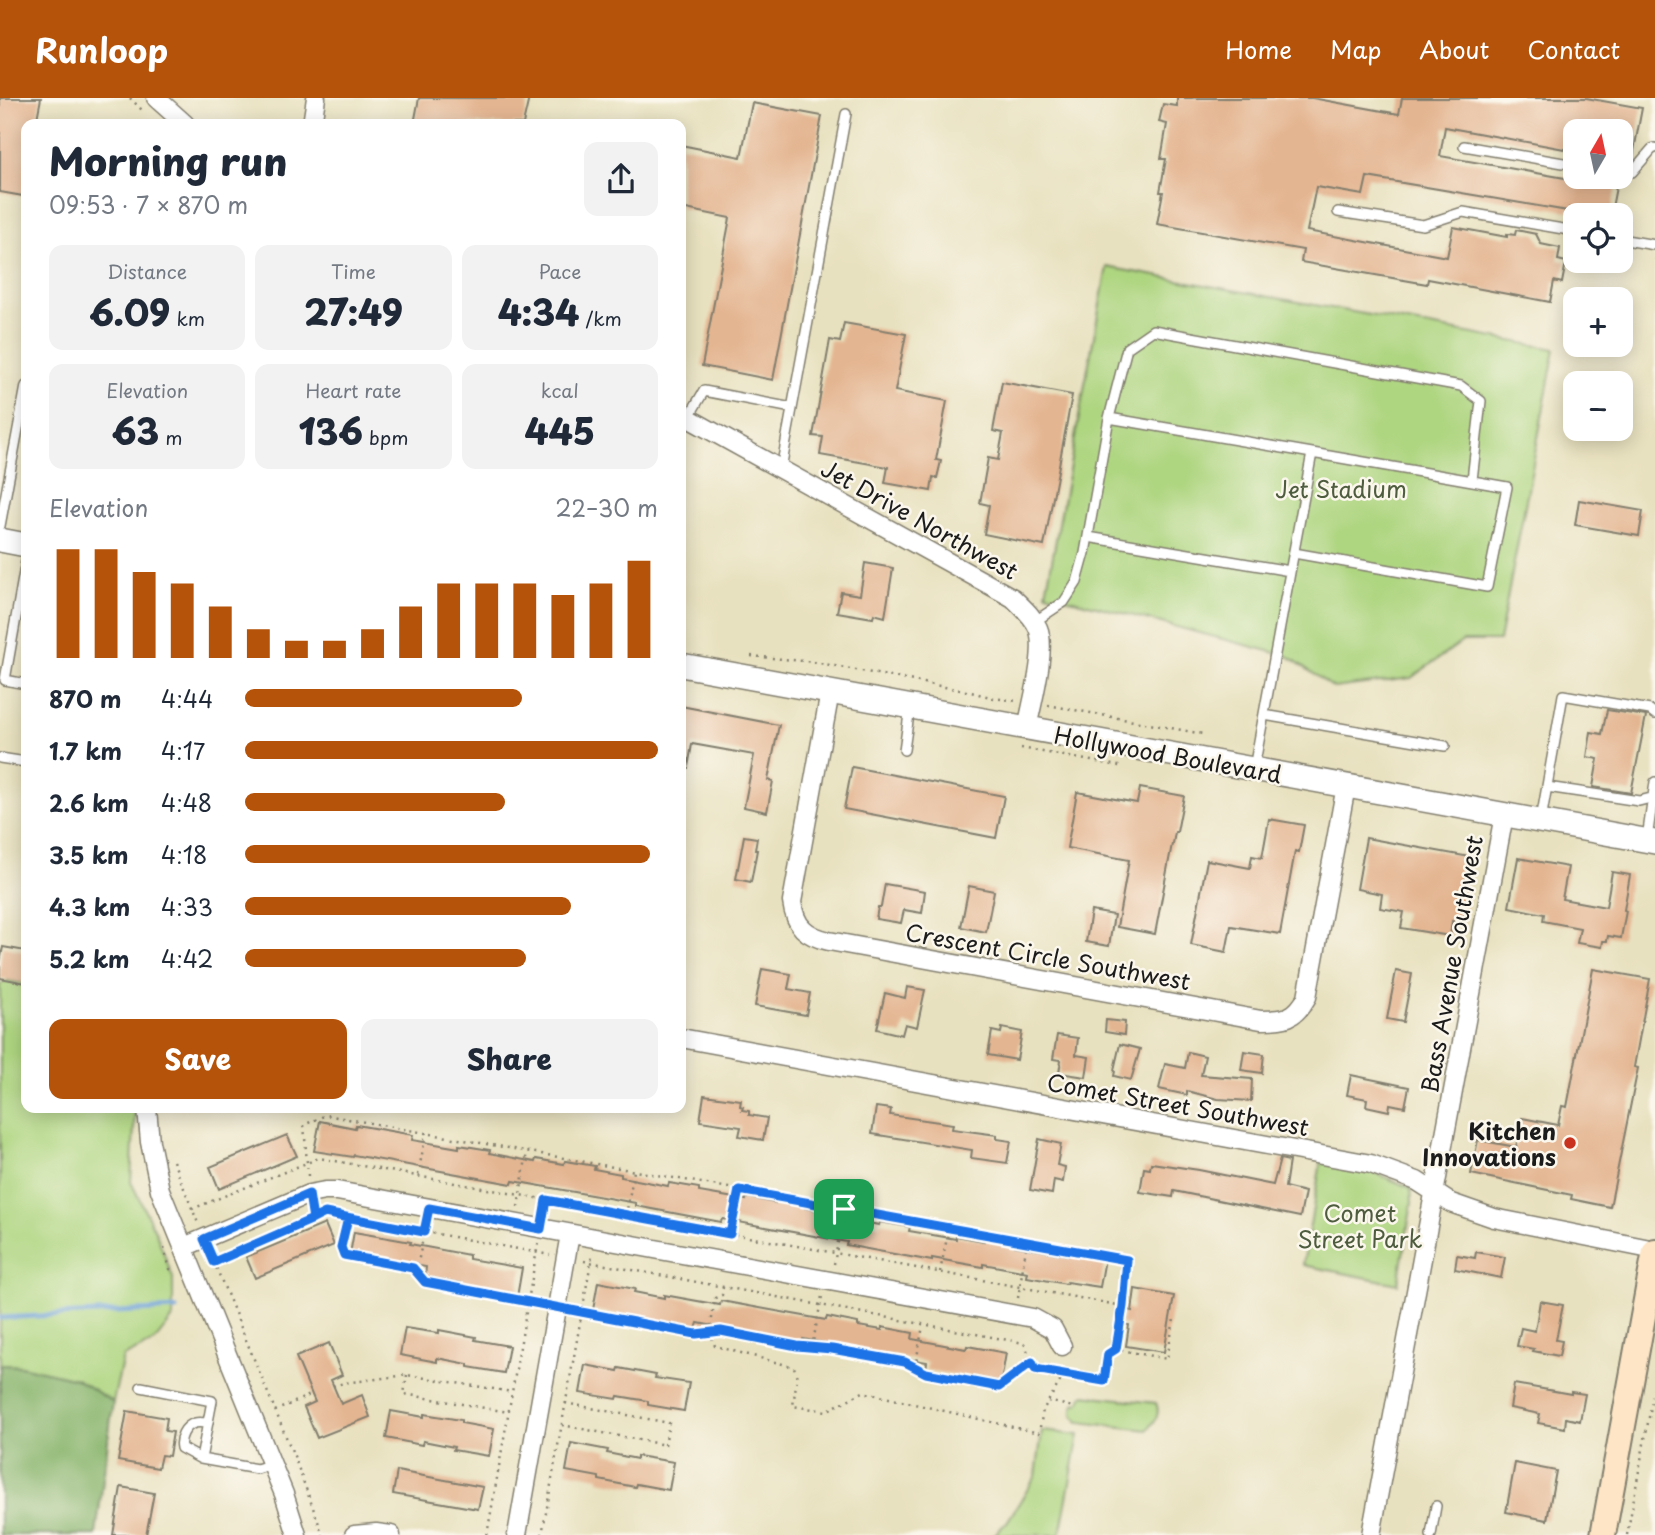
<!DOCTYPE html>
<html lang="en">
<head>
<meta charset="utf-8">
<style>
  :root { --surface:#fff; --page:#f2f2f3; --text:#1f2937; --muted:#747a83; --accent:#b45309 }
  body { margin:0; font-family:"Playpen Sans",sans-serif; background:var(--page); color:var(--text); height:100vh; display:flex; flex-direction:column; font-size:26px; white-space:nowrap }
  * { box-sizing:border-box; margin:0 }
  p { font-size:23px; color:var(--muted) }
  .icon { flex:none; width:38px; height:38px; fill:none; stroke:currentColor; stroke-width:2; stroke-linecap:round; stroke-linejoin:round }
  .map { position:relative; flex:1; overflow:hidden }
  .panel { position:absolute; left:21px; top:21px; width:665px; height:994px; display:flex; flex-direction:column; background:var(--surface); border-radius:14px; box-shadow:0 4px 18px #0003 }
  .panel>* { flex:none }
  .needle { width:46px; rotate:9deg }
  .controls { position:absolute; left:1563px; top:21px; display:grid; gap:14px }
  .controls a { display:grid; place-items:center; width:70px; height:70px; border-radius:14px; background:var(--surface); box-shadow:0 4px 18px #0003; font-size:35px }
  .pin { position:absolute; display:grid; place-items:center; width:60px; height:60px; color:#fff; margin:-30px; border-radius:14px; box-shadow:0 4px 10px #0006 }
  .round { display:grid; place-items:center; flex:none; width:74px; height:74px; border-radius:14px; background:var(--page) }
  .summary { display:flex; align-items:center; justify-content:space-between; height:119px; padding:0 28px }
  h1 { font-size:38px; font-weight:800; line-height:52px }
  .metrics { display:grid; grid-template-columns:repeat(3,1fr); gap:10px; height:119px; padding:7px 28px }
  .metrics div { display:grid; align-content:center; border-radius:14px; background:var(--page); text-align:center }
  .metrics b { font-size:35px; font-weight:800 }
  .metrics small { font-size:19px; font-weight:400 }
  .metrics p { font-size:19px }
  .chart { height:196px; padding:14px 28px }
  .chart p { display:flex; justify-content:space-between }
  .chart svg { width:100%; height:126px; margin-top:7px; stroke:var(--accent); stroke-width:6 }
  .button { display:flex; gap:14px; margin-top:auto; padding:14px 28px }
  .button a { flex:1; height:80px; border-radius:14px; background:var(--accent); color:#fff; font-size:28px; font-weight:800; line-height:80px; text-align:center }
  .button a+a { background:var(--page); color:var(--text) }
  ul { padding:0 28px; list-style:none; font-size:23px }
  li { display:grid; grid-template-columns:112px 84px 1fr; align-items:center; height:52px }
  li i { height:18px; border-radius:9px; background:var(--accent) }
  header { display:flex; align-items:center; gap:42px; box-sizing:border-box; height:98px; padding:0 35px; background:var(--accent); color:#fff }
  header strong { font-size:33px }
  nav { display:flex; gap:38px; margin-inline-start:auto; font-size:24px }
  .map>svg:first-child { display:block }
  .green { fill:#aed580; stroke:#65784e; stroke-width:2 }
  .forest { fill:#8ab66e; stroke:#536945; stroke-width:2 }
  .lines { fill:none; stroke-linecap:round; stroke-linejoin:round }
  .stream { stroke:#679ed5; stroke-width:5 }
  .building { fill:#e4b591 }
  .service-casing { stroke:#827e6e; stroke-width:12 }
  .minor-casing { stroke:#827e6e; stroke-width:21 }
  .tertiary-casing { stroke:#827e6e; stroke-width:26 }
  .secondary-casing { stroke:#827e6e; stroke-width:28 }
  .path { stroke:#827e6e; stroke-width:2.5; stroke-dasharray:2 5; stroke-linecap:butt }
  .service { stroke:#fff; stroke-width:9 }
  .minor { stroke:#fff; stroke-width:18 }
  .tertiary { stroke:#fff; stroke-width:23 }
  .secondary { stroke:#fde5c5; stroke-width:24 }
  .route-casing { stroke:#fff; stroke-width:14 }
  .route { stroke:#1a73e8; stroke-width:9 }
  .poi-dot { fill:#c8321e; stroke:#fbf7ec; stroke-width:2.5 }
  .labels { text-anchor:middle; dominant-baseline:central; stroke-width:5; stroke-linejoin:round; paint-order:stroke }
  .park-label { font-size:23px; fill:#4f5d3f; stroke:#fbf7ec }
  .street-label { font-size:23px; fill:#1c1c1c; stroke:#fbf7ec }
  .poi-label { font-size:23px; font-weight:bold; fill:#1c1c1c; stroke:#fbf7ec; text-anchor:end }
</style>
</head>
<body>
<header>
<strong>Runloop</strong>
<nav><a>Home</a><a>Map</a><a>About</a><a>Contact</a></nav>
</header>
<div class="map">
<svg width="1655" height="1437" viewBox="0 0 1655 1437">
  <rect width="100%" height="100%" fill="#fbf7ec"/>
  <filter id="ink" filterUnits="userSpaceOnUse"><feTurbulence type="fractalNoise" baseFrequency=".0143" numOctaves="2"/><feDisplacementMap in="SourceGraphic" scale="14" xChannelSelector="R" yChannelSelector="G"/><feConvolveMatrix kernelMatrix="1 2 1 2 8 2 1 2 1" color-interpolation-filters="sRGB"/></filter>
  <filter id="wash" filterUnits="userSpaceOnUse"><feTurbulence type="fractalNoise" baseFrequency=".00686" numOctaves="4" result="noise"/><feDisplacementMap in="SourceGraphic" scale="28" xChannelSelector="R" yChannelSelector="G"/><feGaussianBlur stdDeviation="1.57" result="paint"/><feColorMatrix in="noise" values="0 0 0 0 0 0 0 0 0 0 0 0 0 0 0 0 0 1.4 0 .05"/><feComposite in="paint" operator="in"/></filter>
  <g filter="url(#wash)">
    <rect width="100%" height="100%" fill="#e8e1bf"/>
    <path class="green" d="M1107 169 1555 251 1499 543H1463L1411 580 1334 590 1288 558 1046 495Z
      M8 883 26 886V1010H135L131 1084 156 1135 173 1180V1220L154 1244 123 1259 113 1304 76 1281 21 1268 0 1267V886Z
      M1321 1064 1373 1074 1411 1090 1412 1105 1398 1186 1303 1167Z
      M1083 1297 1156 1305C1161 1316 1155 1324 1147 1332L1079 1324 1073 1317V1309L1076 1305 1079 1306Z
      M1042 1333 1079 1337 1060 1437H994L1007 1424 1036 1378Z"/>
    <path class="forest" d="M0 1267 21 1268 76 1281 113 1304 96 1437H0Z"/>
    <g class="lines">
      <path class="stream" d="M0 1220 176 1211"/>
    </g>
    <g id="blocks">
      <path class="building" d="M0 0H41L36 26H26V82L23 98 0 94Z
        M419 0H529L523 26H414Z
        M1177 0H1312L1399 16 1402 0H1586L1642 10 1632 63 1620 61V33H1575V53L1445 29 1440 58 1616 89 1611 115 1603 113V116L1569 110 1568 113 1367 79 1363 97 1316 89 1307 133 1447 159 1453 129 1507 139V136L1515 137 1516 132 1536 136 1541 146 1560 150 1558 162 1566 164 1562 185 1554 183 1550 204 1428 181 1427 186 1301 164 1303 152 1157 126 1163 94H1160L1166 61H1161L1167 26 1159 24 1163 6 1177 8Z
        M752 5 822 18 773 282 702 268 730 120 681 110V47L741 59Z
        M844 225 906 236 895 293 947 303 936 362 941 363 937 380 933 379 931 393 885 385 888 369 820 357 823 339 813 338 830 242 840 244Z
        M1002 284 1072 297 1044 448 984 436 989 407 980 405 988 360 998 362 1003 335 993 333Z
        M1579 402 1643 413 1639 438 1575 427Z
        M865 465 893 470 885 519 874 516 873 520 837 514 841 494 860 497Z
        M681 608 779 627 768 682 773 683 767 714 744 709 754 657 692 646 688 670H681Z
        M1607 612 1646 618 1631 695 1593 689 1598 661 1587 659 1591 634 1602 636Z
        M852 669 1004 698 996 740 844 711Z
        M1140 690 1184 698 1177 734H1175L1173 746H1172L1155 836 1117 829 1129 762 1067 750 1077 694 1137 705Z
        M1269 721 1304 727 1299 754 1295 753 1280 836 1231 828 1226 854 1191 847 1207 762 1250 770 1252 758 1262 760Z
        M744 738 757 740 755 752H757L751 784 736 781Z
        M1366 740 1470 759 1461 808 1466 809 1463 825 1452 823 1450 838 1401 830 1404 814 1380 810 1382 796 1357 791Z
        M1518 760 1568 769 1562 801 1606 809 1612 774 1630 777 1624 812 1626 813 1621 840 1608 838 1607 843H1603L1602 849 1577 845 1580 830 1543 823 1544 816 1509 809Z
        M885 786 925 793 922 815 904 812 901 825 876 821 878 809H881Z
        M969 788 994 793 986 834 961 829Z
        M1091 813 1114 817 1109 848 1086 844Z
        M3 849 26 853V885L0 880V864Z
        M762 871 791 876 788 891 810 895 806 917 755 908Z
        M1593 871 1650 881 1634 969 1638 970 1610 1109 1571 1101 1572 1097 1471 1076 1478 1042 1516 1049 1522 1020 1558 1027 1562 1008 1567 1009Z
        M1396 873 1412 876 1403 924 1387 921Z
        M907 889 925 892 917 929 905 926 902 937 877 931 885 895 905 900Z
        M1106 922 1125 924 1124 937 1105 934Z
        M1002 930 1022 934 1017 962 988 957 992 933 1001 935Z
        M1057 937 1078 940 1076 957 1089 959 1086 979 1059 975 1061 962 1053 961Z
        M1120 946 1140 951 1131 982 1114 978 1115 973 1114 972Z
        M1244 953 1264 956 1262 975 1241 972Z
        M1188 954 1205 958 1201 977 1252 981 1251 1003 1218 1001 1187 993V997L1159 991 1165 966 1185 970Z
        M1351 977 1409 989 1405 1009 1390 1006 1389 1013 1366 1008 1367 1001 1347 997Z
        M704 997 741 1002 740 1008 743 1009 742 1012 749 1013V1017L767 1020 763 1042 739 1038 741 1029 700 1023Z
        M876 1009 891 1011 890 1017 953 1026 952 1031 997 1037V1041L1011 1043 1007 1065 971 1060 972 1052 872 1036Z
        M320 1023 355 1030 356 1027 413 1037 412 1042 459 1050V1047L490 1052 489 1055 535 1064 536 1061 564 1066 565 1063 595 1068 594 1071 621 1076V1079L668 1088 669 1085 699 1090V1094L746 1102 747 1099 775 1105V1101L806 1107 805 1110 832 1115V1118L879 1127 880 1124 910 1129 909 1133 956 1141V1138L984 1143 985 1140 1016 1145 1015 1148 1068 1157V1155L1105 1161 1100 1189 1067 1184 1066 1186 1027 1179 1028 1174 983 1166V1169L932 1160V1163L878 1153 846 1147 847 1144 722 1121 721 1124 668 1114 636 1108V1105L513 1083 512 1086 354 1057 353 1059 314 1053Z
        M287 1037 297 1058 219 1091 210 1069Z
        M1039 1041 1061 1046 1057 1067 1065 1069 1063 1084 1054 1082 1052 1096 1030 1092Z
        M1280 1061 1289 1063 1285 1089 1305 1094 1300 1119 1174 1093 1173 1099 1140 1094 1144 1070 1150 1071 1151 1065 1199 1072 1273 1087Z
        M325 1126 334 1147 255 1180 246 1159Z
        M354 1134 411 1144 410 1146 469 1157V1161L522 1170 517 1199 460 1188 461 1185 425 1179 426 1169 350 1156Z
        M1476 1154 1505 1159 1501 1180 1455 1171 1457 1157 1475 1160Z
        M598 1184 635 1191 634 1194 664 1200V1197L720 1207 721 1203 826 1222 827 1219 858 1225V1228L882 1232V1229L913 1235 912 1241 966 1251 967 1248 1006 1255 1001 1284 926 1272 927 1264 881 1256 880 1258 850 1252V1250L803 1241 802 1245 775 1239 774 1242 744 1236V1234L698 1225 696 1231 663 1225V1228L626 1221V1218L593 1212Z
        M1135 1191 1174 1198 1164 1254 1126 1248 1129 1227 1121 1226 1124 1211 1132 1213Z
        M1540 1203 1563 1207 1556 1242 1562 1243 1559 1258 1533 1253 1534 1251 1517 1248 1521 1230 1535 1233Z
        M405 1230 439 1235V1232L476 1239 475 1242 509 1248 504 1275 468 1269V1266L437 1260V1264L400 1257Z
        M329 1245 342 1277 331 1282 341 1306 362 1297 370 1319 317 1340 304 1309 315 1304 296 1259Z
        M585 1267 618 1273 619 1270 656 1277 655 1280 689 1285 684 1313 648 1307V1303L618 1298 617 1301 580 1295Z
        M1514 1286 1571 1296V1294L1585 1296 1580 1323 1566 1320 1565 1330 1538 1325 1540 1316 1510 1310Z
        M127 1313 167 1320 165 1333 173 1334 169 1358 161 1357 158 1370 118 1363Z
        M391 1313 424 1319V1316L461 1322V1325L494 1331 489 1358 453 1352 454 1349 423 1343 422 1347 386 1340Z
        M571 1345 608 1352 607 1355 637 1361V1358L674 1364 669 1392 636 1386 635 1389 599 1382V1379L566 1373Z
        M1515 1365 1556 1373 1547 1422 1506 1414Z
        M397 1373 483 1389 478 1411 393 1396Z
        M121 1389 154 1395 146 1437H113Z"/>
    </g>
  </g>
  <g filter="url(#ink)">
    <use href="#blocks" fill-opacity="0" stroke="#827e6e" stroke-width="2"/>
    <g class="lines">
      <g class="service-casing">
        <path id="service" d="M1464 48 1575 67
          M1620 75 1632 74 1652 51 1655 50
          M1338 114 1423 127 1463 114 1575 133
          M1620 141 1655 147
          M688 320 704 293 792 310
          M1109 320 1127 250 1153 232 1461 288 1481 303 1472 382
          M781 371 846 16
          M0 428 26 288
          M1088 439 1290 473
          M26 463 5 582 26 586
          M1034 524 1064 504 1077 484 1085 455 1109 320 1312 355
          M1264 617 1445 648
          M904 652 910 609
          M0 660 26 664
          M1254 670 1312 355 1507 389 1487 489 1294 455
          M1547 689 1639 703 1655 699
          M1541 722 1563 597 1650 612 1655 616
          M1647 741 1655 684
          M141 1289 212 1303 201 1361 257 1371 272 1366
          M201 1361 181 1350C179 1341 184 1328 195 1325 199 1324 203 1325 208 1325
          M1431 1437 1436 1408"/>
      </g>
      <g class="minor-casing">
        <path id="minor" d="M156 0 185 26
          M312 26 316 0
          M681 316 1013 500C1022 509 1033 518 1038 530 1047 551 1032 605 1027 630
          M830 594 792 804C795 828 806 838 829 843L1261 922C1285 922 1295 921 1307 899L1346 688
          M681 940 1371 1066 1417 1083 1451 1105 1494 1120 1655 1152
          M147 1010 150 1044 160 1092 284 1396 297 1437
          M184 1149 309 1096 325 1093H337L1033 1220 1053 1231 1062 1248
          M354 1437 376 1435 391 1437
          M517 1437 570 1136
          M1371 1437 1504 717"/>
      </g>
      <g class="tertiary-casing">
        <path id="tertiary" d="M0 442 26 447
          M681 567 1655 744"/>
      </g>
      <g class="secondary-casing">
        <path id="secondary" d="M1603 1437 1655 1153"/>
      </g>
      <path class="path" d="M130 0 142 12
        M751 558 814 564 971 594 994 600 1017 603
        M1048 607 1203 636
        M1021 650 1124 669
        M173 1063 198 1125
        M418 1077 426 1035
        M308 1078 304 1027 326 1017 1127 1162 1123 1208
        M518 1109 527 1054
        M192 1111 319 1060 1123 1208 1116 1251
        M626 1117 634 1073
        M348 1120 343 1147 341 1149 344 1157 413 1170 425 1184 541 1205
        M731 1136 739 1092
        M164 1150 170 1171 173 1172
        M211 1157 294 1358 323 1437
        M584 1163 1024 1245 1035 1271 1104 1283 1108 1256 1116 1251 1167 1261 1174 1221 1170 1220
        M214 1165 325 1115 550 1157
        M834 1166 844 1111
        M416 1174 426 1126
        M940 1174 949 1130
        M723 1189 722 1197 715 1200 710 1234 715 1248 794 1269 797 1279 793 1308 826 1313 863 1294 1039 1335 1043 1312 1061 1282 1062 1276
        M1018 1200 1027 1144
        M575 1213 696 1235 721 1233 797 1248 832 1251 905 1264 926 1275 999 1289 1032 1264
        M812 1249 822 1198
        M915 1269 923 1228
        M407 1277 404 1296 508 1314
        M333 1288 344 1285 407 1277 512 1294
        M1048 1303 1073 1309
        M275 1313 312 1296
        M562 1327 665 1347 669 1325 565 1305
        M487 1437 538 1146
        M542 1437 592 1158
        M1627 1437 1655 1287"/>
      <use href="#service" class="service"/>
      <use href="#minor" class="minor"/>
      <use href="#tertiary" class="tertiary"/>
      <use href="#secondary" class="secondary"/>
    </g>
  </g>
  <g class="lines" filter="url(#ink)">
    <g class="route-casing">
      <path id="route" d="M844 1111 739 1092 730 1136 546 1102 541 1131 429 1110 424 1134 325 1115 313 1121 214 1164 204 1141 309 1096 313 1121 325 1115 348 1120 341 1149 344 1157 413 1170 425 1184 696 1236 721 1233 797 1248 832 1251 905 1264 926 1275 999 1289 1032 1264 1035 1271 1104 1283 1108 1256 1116 1251 1123 1208 1127 1162 844 1111"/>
    </g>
    <use href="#route" class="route"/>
  </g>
  <circle class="poi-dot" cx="1570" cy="1045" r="7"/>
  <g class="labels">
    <g class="park-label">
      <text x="1341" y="390">Jet Stadium</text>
      <text x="1360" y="1114">Comet<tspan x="1360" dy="26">Street Park</tspan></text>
    </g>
    <g class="street-label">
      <text transform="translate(920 421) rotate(29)">Jet Drive Northwest</text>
      <text transform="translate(1168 656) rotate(10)">Hollywood Boulevard</text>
      <text transform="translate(1048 858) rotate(10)">Crescent Circle Southwest</text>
      <text transform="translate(1451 866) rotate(-80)">Bass Avenue Southwest</text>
      <text transform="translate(1178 1006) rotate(10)">Comet Street Southwest</text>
    </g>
    <g class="poi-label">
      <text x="1556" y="1032">Kitchen<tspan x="1556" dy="26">Innovations</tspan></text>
    </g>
  </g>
</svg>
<div class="controls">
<a><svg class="needle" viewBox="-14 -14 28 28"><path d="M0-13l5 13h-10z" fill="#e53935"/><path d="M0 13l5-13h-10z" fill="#747a83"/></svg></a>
<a><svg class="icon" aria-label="locate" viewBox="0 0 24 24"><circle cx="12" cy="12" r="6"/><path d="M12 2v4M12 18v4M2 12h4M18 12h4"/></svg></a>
<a>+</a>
<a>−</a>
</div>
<div class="pin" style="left:844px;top:1111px;background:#1e9e55"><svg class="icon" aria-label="arrive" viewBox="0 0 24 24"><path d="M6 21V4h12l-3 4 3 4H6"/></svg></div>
<section class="panel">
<div class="summary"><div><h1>Morning run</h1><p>09:53 · 7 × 870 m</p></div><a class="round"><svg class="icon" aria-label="share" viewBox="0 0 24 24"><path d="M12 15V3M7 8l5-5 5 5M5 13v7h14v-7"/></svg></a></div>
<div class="metrics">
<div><p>Distance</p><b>6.09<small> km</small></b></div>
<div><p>Time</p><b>27:49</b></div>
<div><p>Pace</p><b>4:34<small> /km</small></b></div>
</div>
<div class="metrics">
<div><p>Elevation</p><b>63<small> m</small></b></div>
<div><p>Heart rate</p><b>136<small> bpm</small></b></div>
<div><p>kcal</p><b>445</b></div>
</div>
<div class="chart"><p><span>Elevation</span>22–30 m</p>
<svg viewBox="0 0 160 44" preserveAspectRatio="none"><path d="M5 44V6M15 44V6M25 44V14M35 44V18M45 44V26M55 44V34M65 44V38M75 44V38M85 44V34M95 44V26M105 44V18M115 44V18M125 44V18M135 44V22M145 44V18M155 44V10"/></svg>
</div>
<ul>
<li><b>870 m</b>4:44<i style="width:67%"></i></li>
<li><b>1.7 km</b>4:17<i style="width:100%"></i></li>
<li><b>2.6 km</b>4:48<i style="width:63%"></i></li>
<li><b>3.5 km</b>4:18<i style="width:98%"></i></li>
<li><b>4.3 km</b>4:33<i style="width:79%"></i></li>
<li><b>5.2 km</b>4:42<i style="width:68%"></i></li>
</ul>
<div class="button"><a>Save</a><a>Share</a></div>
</section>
</div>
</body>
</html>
